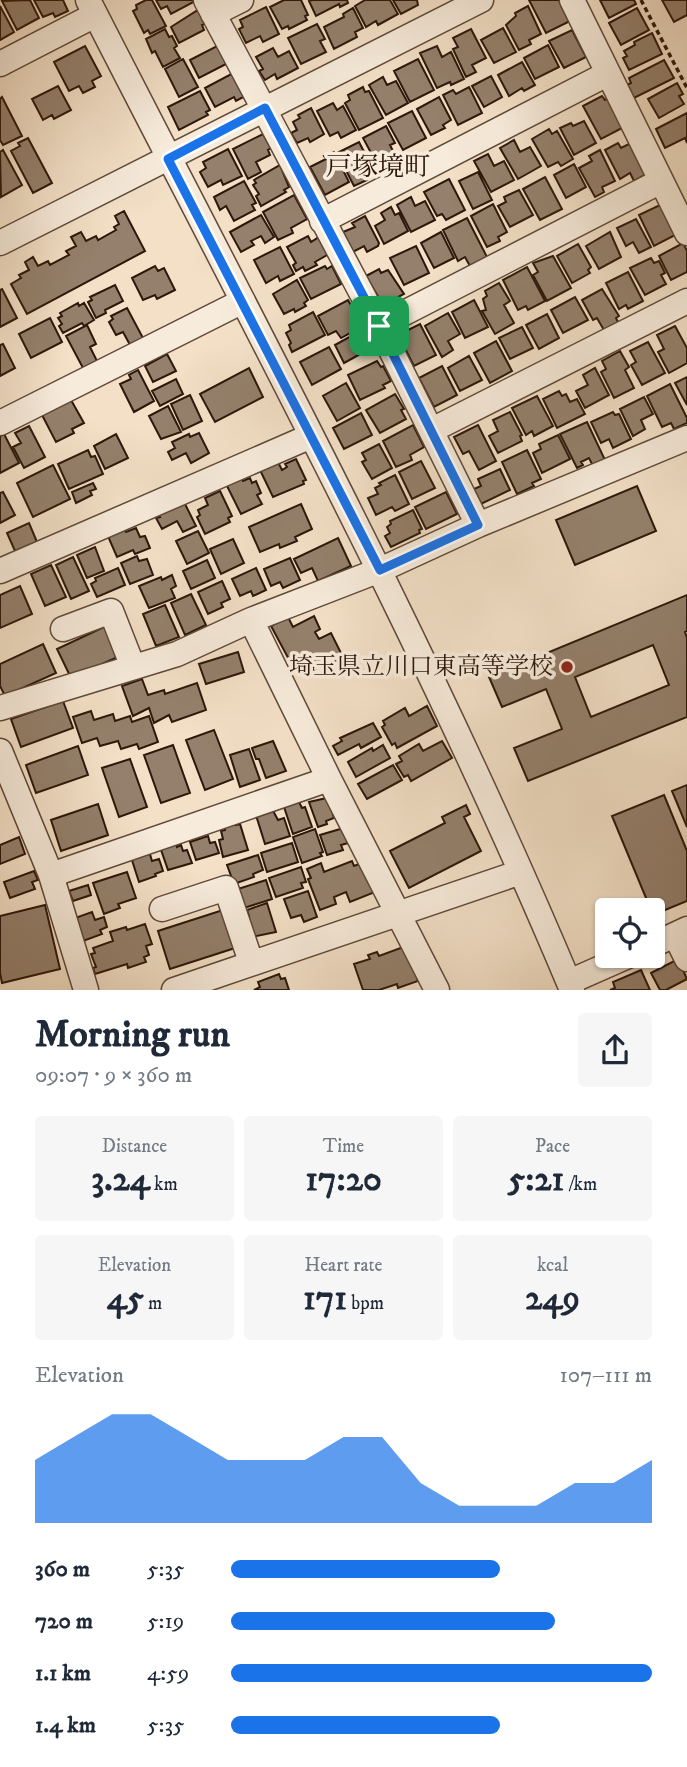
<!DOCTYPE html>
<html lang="en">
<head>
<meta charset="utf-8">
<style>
  :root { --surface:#fff; --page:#f6f6f7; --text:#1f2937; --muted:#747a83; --accent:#1a73e8 }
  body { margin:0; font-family:"IM FELL DW Pica","Noto Serif JP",serif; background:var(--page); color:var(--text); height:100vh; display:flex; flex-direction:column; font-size:26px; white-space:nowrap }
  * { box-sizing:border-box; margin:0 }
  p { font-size:23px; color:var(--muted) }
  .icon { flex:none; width:38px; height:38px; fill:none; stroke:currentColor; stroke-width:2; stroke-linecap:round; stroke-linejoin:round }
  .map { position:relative; height:990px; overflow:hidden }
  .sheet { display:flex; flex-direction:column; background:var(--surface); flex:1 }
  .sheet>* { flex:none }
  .fabs { position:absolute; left:595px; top:898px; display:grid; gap:14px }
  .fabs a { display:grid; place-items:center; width:70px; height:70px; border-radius:7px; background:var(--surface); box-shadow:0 2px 5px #0004; font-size:35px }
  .pin { position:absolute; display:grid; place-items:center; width:60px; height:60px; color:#fff; margin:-30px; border-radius:14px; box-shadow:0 4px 10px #0006 }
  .round { display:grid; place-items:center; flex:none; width:74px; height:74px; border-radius:7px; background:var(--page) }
  .head { display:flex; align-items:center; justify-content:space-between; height:119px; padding:0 35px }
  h1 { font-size:38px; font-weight:800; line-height:52px }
  .metrics { display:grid; grid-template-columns:repeat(3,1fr); gap:10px; height:119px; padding:7px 35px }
  .metrics div { display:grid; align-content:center; border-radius:7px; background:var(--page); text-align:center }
  .metrics b { font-size:35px; font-weight:800 }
  .metrics small { font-size:19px; font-weight:400 }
  .metrics p { font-size:19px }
  .chart { height:196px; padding:14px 35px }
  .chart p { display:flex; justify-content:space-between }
  .chart svg { width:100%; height:126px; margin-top:7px; fill:var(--accent); opacity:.7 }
  ul { padding:0 35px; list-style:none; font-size:23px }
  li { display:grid; grid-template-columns:112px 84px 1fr; align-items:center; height:52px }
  li i { height:18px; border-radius:9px; background:var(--accent) }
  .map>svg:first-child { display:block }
  .building { fill:#94806c; stroke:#2d170a; stroke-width:2; fill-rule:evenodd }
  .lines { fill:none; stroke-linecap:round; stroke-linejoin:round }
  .minor-casing { stroke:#5e4939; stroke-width:27 }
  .path { stroke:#2d170a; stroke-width:3.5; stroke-dasharray:5 3.5; stroke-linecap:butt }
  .minor { stroke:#f7ebdb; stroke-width:24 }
  .route-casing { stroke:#fff; stroke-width:14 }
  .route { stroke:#1a73e8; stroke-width:9 }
  .poi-dot { fill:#8f2418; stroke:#f7ebdb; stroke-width:2.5 }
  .labels { text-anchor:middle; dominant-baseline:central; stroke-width:7; stroke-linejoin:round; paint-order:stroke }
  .poi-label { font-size:24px; fill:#2d170a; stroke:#f7ebdb; text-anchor:end }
  .neighbourhood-label { font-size:26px; fill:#2d170a; stroke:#f7ebdb }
</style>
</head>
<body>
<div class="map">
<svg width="687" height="990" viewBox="0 0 687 990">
  <rect width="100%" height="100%" fill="#f3e0c7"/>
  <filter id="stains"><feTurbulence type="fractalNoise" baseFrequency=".00286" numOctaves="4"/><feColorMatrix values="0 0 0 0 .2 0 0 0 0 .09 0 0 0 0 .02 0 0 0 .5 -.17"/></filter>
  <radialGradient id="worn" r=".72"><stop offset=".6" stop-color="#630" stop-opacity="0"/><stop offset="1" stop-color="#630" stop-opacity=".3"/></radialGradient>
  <path class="building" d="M30 0 39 18 17 30 2 1Z
    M34 0H63L68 11 55 17 53 13 43 17Z
    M146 0H152L166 26 150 34 148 30 144 33 133 11 137 9 136 5Z
    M156 0H197L171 14 167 6 161 9Z
    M284 0H301L308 15 305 16 307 20 289 29 288 26 282 29 270 7Z
    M312 0H347L348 3 340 7 339 4 316 16 309 1Z
    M365 0H390L398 14 378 25 376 21 366 27 355 6Z
    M393 0H417L418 5 401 14Z
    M529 0H559L570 21 546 33Z
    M600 0H634L636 4 609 18Z
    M662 0H687V15L674 22Z
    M0 6 14 32 0 40Z
    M528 6 541 34 529 40 531 44 519 50 506 25 516 16 515 13Z
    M266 7 279 34 263 42 260 36 246 43 239 29 243 27 240 20Z
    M201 8 209 22 202 25 204 30 179 43 171 27Z
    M353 8 363 28 355 32 357 37 334 49 324 27 344 17 343 14Z
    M637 8 649 30 621 45 609 23Z
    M317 24 325 39 320 41 326 52 301 64 288 38Z
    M503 28 516 52 494 63 481 40Z
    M165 29 169 37 172 36 177 46 174 48 180 58 163 67 155 51 152 53 146 39Z
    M471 29 486 58 472 65 476 72 466 77 453 49 458 47 453 38Z
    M572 30 586 57 564 68 549 41Z
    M652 33 662 54 629 70 623 58 627 56 624 51 635 45 634 42Z
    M219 45 228 63 199 78 190 60Z
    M548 45 559 67 535 79 524 58Z
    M85 46 101 76 92 81 95 87 83 93 79 86 69 91 54 62Z
    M437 46 442 57 451 52 464 79 451 85 450 82 437 88 420 53Z
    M273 48 278 57 289 51 298 68 277 79 275 74 265 80 259 71 263 69 256 57Z
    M183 59 198 87 179 97 165 69Z
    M418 59 434 90 410 102 394 71Z
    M664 60 674 78 634 98 627 85 631 83 629 78Z
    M522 62 535 85 524 91 522 88 509 96 498 75Z
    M235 72 247 95 236 101 234 97 215 107 205 88Z
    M491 76 502 97 484 107 472 86Z
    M383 77 387 85 396 81 408 103 386 115 369 85Z
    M677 83 683 94 679 96 684 104 659 118 648 99Z
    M58 86 71 110 54 119 52 115 43 120 32 99Z
    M363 87 365 92 369 91 383 118 359 130 345 103 350 100 348 95Z
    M469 87 482 113 458 125 443 95 453 90 456 94Z
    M200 91 210 110 206 112 208 115 179 130 168 107Z
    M602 96 605 100 609 98 624 127 601 139 583 106Z
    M2 97 22 136 3 145 0 140V99Z
    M439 97 451 120 443 125 445 128 431 135 417 109Z
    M333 103 337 110 343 106 356 130 341 138 338 132 330 136 317 111Z
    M311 108 324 134 310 142 308 138 297 143 291 133 297 130 293 122 300 118 298 115Z
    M412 111 426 138 403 150 388 123Z
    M687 113V143L685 138 665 148 656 129Z
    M584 121 596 143 574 155 560 128 571 123 573 126Z
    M386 126 395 143 390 145 395 155 377 164 363 138Z
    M549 129 552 134 557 131 573 159 561 166 558 162 548 167 532 139Z
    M263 134 271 148 268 150 270 155 256 162 261 172 248 179 233 149Z
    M28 138 52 183 33 193 11 151 20 146 18 143Z
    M514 140 520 152 530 147 541 166 518 179 500 148Z
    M359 142 373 169 364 174 367 180 354 186 337 153Z
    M618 143 621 148 631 143 647 174 634 181 630 173 620 179 605 150Z
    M228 149 242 176 223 185 221 180 208 187 200 172 206 168 203 162Z
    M3 150 22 185 1 197 0 152Z
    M600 150 615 181 602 187 604 192 595 197 579 168 592 161 589 156Z
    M334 152 349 182 325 195 310 167 326 159 324 156Z
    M488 154 494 166 504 161 514 180 491 192 474 161Z
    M574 164 586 187 566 198 554 175Z
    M280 165 289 187 284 190 286 192 261 206 256 196 259 194 253 185 256 183 254 180Z
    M478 172 492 200 473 209 459 181Z
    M545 177 562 209 540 220 523 189Z
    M449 179 465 210 446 220 442 214 437 216 424 192Z
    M244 181 256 203 252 205 255 210 234 221 226 206 220 210 214 197Z
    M519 190 533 215 510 227 498 206 506 202 504 197Z
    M294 195 307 219 291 228 293 233 278 240 263 212Z
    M411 197 415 206 425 201 435 220 411 232 397 205Z
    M493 204 507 232 498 237 500 241 487 247 471 216Z
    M662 204 677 234 654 246 639 215Z
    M391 207 395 215 399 213 408 231 384 244 375 226 385 220 381 213Z
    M124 211 145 251 27 314 11 284 21 278 19 275 29 270 25 262 33 257 38 266 48 261 50 265 69 255 66 251 76 246 71 237 81 232 86 241 96 236 98 240 116 230 114 227 119 224 115 216Z
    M261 215 274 237 265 243 261 236 251 241 254 245 241 252 230 232Z
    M365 216 379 243 378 246 367 252 364 246 353 252 343 232 355 227 352 223Z
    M467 218 488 259 471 268 465 257 458 261 443 230Z
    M636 219 651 247 639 253 633 242 626 246 617 228Z
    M441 232 454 258 434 268 421 243Z
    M610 232 621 257 599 269 586 246Z
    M308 236 311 242 319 237 329 254 315 262 317 265 305 271 303 267 296 271 293 265 296 263 287 247Z
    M683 243 687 251V272L671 280 659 256Z
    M578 244 591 267 588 270 590 273 572 283 557 256Z
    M416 246 429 273 404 285 390 258Z
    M280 247 294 274 280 281 278 276 266 283 254 260Z
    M553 256 571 288 547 301 533 275 538 272 533 263Z
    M651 258 654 263 659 261 665 273 661 275 666 284 645 295 630 268Z
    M155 266 158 271 164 268 175 290 157 299 155 295 143 300 132 278Z
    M325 266 327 269 332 266 341 284 311 299 300 278Z
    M527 267 545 301 528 310 526 306 518 310 503 280Z
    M379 269 381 273 388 270 404 294 383 305 366 276Z
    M628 272 643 301 628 309 626 305 619 309 606 283Z
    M297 280 308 300 304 303 306 306 295 312 294 309 284 314 273 294Z
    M499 283 510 301 504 305 514 323 495 334 482 311 486 310 483 299 487 296 485 291Z
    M115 285 123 301 105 310 106 313 96 318 88 302 92 300 90 297Z
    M2 289 17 318 0 327V290Z
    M602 289 619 316 616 318 619 324 605 332 597 318 593 320 582 300Z
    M575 297 588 320 563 333 551 310Z
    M348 300 355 313 352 315 359 328 341 338 336 331 328 335 318 316Z
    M474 300 488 327 465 338 452 312Z
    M78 303 79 306 84 303 94 320 84 326 82 323 63 333 59 326 62 324 58 318 62 316 60 313Z
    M127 308 143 338 130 345 123 332 116 335 109 322 113 319 111 316Z
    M313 312 325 335 292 352 289 345 291 343 286 333 291 330 289 325Z
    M448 313 460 334 448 341 453 350 442 357 425 326Z
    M547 314 559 338 539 349 526 325Z
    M50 318 62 342 31 358 19 334Z
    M420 324 436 355 414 366 398 335Z
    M87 325 96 344 90 347 97 361 83 368 66 336Z
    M675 326 687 348V363L669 373 658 352 664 349 657 335Z
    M522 327 533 348 510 359 499 338Z
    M364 329 373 347 344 363 335 345Z
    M496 341 512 371 490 383 474 353Z
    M648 342 665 373 642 385 631 365 636 362 630 351Z
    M3 344 15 368 0 376V345Z
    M329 347 341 369 312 385 300 362Z
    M620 351 629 367 625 370 634 388 614 398 601 372 606 369 602 361Z
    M167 354 176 371 153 382 145 366Z
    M469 356 482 380 460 391 448 368Z
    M377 361 381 367 383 366 391 381 383 385 385 388 360 400 348 375Z
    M442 366 457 395 434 407 419 378Z
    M249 368 263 397 215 422 200 394Z
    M595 368 609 395 585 408 576 391 588 385 583 375Z
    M138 370 154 401 134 412 120 384 131 379 129 375Z
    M687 377V405L675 383Z
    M176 379 183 394 160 406 152 391Z
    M346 383 360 408 337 421 323 396Z
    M670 384 687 418V423L674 429 671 423 662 427 647 396Z
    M559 391 562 396 566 394 570 402 577 399 585 414 557 428 543 399Z
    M395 394 404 409 401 410 406 419 380 433 366 410Z
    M190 395 202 421 183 430 171 404Z
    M537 396 553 426 534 436 532 431 526 435 512 408Z
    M644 397 653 414 641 420 645 429 633 436 620 409Z
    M71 400 84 423 72 429 74 433 56 442 42 415Z
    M168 406 181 432 161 439 149 416Z
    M510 412 522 435 520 436 522 441 498 453 489 436 498 431 493 420Z
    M613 412 615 415 619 414 631 439 613 448 609 439 601 443 591 422Z
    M361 413 372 435 344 449 333 428Z
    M587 422 605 460 593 466 589 458 581 462 583 465 577 468 560 434Z
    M413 425 424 447 410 455 412 460 396 467 383 441Z
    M478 425 496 461 479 470 469 451 463 454 454 437Z
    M29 426 45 457 24 468 13 447 21 443 15 433Z
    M199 433 209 453 191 463 186 453 172 460 168 452 175 448 172 442 189 434 190 437Z
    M4 434 19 463 0 473V436Z
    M116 434 128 458 105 469 94 446Z
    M558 435 570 459 542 473 533 453 541 449 539 444Z
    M379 444 392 468 372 479 362 462 366 460 362 453Z
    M88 450 91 457 95 456 103 474 69 489 58 464Z
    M527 450 541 479 532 483 534 486 517 494 502 462Z
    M296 459 306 480 303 481 304 484 273 497 260 470 278 462 282 470 287 467 285 464Z
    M421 461 435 488 412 499 399 472Z
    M53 465 70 499 33 517 17 483Z
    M500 469 510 490 481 504 474 489 481 486 478 479Z
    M395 475 409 504 395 511 392 507 376 515 368 498 378 494 375 488 381 485 379 483Z
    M241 477 243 481 250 478 252 483 256 481 261 493 257 495 262 504 241 514 226 484Z
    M93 483 96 489 90 491 92 495 76 503 72 492Z
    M637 486 656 531 575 565 556 520Z
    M220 491 232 516 228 518 230 522 205 534 197 517 200 515 198 510 208 505 205 498Z
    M3 492 15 515 0 523V493Z
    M446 492 457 514 426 529 415 507Z
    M183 500 196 526 183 532 177 521 162 529 156 518 160 517 158 513Z
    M301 504 312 529 295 537 297 541 280 548 279 544 260 552 249 527Z
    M413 510 422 529 419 530 420 533 391 547 385 536 390 533 387 527 391 524 390 521Z
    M29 523 37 542 15 551 7 533Z
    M124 527 126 532 136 528 140 537 145 536 150 548 135 554 133 550 117 557 107 534Z
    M198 531 209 553 187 564 176 541Z
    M338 538 351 566 318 581 312 568 301 573 294 559Z
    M233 539 244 563 221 574 210 549Z
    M95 547 104 571 87 578 77 555Z
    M137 556 139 561 147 559 153 575 130 584 121 563Z
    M73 557 89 591 71 599 56 565Z
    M290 558 300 580 283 588 280 582 271 586 264 569Z
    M207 560 215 578 191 589 183 571Z
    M51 565 66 597 45 606 31 574Z
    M118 568 125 585 97 597 91 584 96 581 95 578Z
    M256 568 266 590 253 596 251 591 240 596 232 579Z
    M172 575 176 586 171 589 175 598 149 608 139 586 161 577 162 580Z
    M222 581 230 599 221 603 223 607 208 614 198 592Z
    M20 586 32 614 0 628V595Z
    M191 594 206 625 185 635 171 603Z
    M687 595V631L685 632 687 638V717L528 781 514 748 562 729 546 689 502 707 489 677ZM653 645 669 685 591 717 575 677Z
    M165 605 179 637 156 646 143 614Z
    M314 616 320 629 315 632 319 639 331 633 343 657 327 666 325 661 312 668 314 671 309 674 307 670 303 673 299 664 293 667 271 626 288 617 293 627Z
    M106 626 120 656 71 678 57 649Z
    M43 644 56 673 5 696 0 686V664Z
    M238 652 244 672 206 684 199 664Z
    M142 679 148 695 164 690 165 694 197 683 206 710 172 722 169 715 154 723 149 708 133 716 122 686Z
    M63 701 73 728 21 747 11 719Z
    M427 706 437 726 397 748 395 743 392 745 382 727 385 725 383 721 405 708 409 716Z
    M91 711 94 720 113 714 115 721 130 716 132 722 149 716 158 742 139 749 137 744 121 749 118 741 100 746 97 738 82 743 73 717Z
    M373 723 381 737 361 748 359 744 338 755 333 746 342 741 340 738Z
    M214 730 233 779 205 790 186 740Z
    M273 741 286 771 266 778 259 759H256L252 748Z
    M442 741 452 758 411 781 408 775 404 777 396 764 402 761 399 756 419 744 423 751Z
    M173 745 190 793 161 803 144 755Z
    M383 745 390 758 356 777 348 762 372 748 373 751Z
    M78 746 88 775 36 793 26 765Z
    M249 749 260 780 240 787 230 755Z
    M130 759 147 807 119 817 102 768Z
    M393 765 402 780 367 799 358 784Z
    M687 785V827L672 791Z
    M664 795 687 851V901L653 915V910H651L612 816Z
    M331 797 336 814 333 815 334 818 326 821 327 824 318 827 309 802Z
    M299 802 302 808 305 807 312 827 293 834 284 807Z
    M98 804 108 835 61 851 51 820Z
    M466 805 470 814 464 817 481 851 409 888 390 851 445 823 442 817Z
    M271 807 278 820 284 818 290 836 265 844 255 812Z
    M235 820 236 825 240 824 248 850 223 857 219 840 223 839 221 831 225 830 223 823Z
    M347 827 352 842 341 845 343 850 327 855 320 835Z
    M315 829 323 852 320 853 322 856 302 863 293 837Z
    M208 836 210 843 215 842 219 853 196 860 190 842Z
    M19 837 25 854 0 864V845Z
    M176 841 177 847 181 845 183 851 187 850 192 863 168 870 159 844Z
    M292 843 298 862 267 872 261 853Z
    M149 851 152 861 159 859 163 871 155 874 156 876 139 882 130 854Z
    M258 855 263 870 253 874 254 877 234 884 227 865Z
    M352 861 354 866 362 863 375 892 350 902 346 892 334 897 336 904 320 910 308 879 311 878 307 869 321 863 324 872Z
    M301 867 306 882 301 883 303 888 276 897 269 878Z
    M34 871 38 880 32 882 35 889 10 898 4 882Z
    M127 872 136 898 118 904 120 908 104 914 93 883Z
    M266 880 272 899 241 909 235 890Z
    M88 885 91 895 73 901 69 891Z
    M308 891 317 917 304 922 301 915 291 918 284 899Z
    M267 903 276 932 252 937 243 918 249 916 247 910Z
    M45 905 60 969 2 983 0 973V916Z
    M223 910 235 948 170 969 158 931Z
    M92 912 95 920 104 917 107 927 100 930 102 934 83 941 75 918Z
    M145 924 152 944 146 946 149 955 144 957 146 962 128 968 127 964 95 974 93 968 96 967 91 954 95 953 93 948 113 941 110 932 126 927 127 930Z
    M406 946 418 981 398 988 397 984 379 990H363L354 964 370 959 368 955 377 952 379 956Z
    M678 959 687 979 666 990H660L651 973Z
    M641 970 650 990H610L615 988 613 982Z
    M279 974 281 979 285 978 289 990H254L260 987 258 982Z"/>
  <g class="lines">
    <g class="minor-casing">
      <path id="minor" d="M88 0C255 327 430 651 572 990
        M206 0 379 326 478 525
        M572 0 687 233
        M213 14 241 0
        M0 64 95 15
        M322 221 607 74
        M0 243 481 0
        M379 326 661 181
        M0 423 243 301
        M432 430 687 301
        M0 571 311 436
        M251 620 329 779 437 990
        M63 629 111 611 133 667
        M0 708 177 654 251 620 380 570 478 525 687 438
        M0 751 51 875 86 990
        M51 875 329 779
        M162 909 226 888 251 962
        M675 935 687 959
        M653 945 687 929
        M569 982 628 956
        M174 990 521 872"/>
    </g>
    <path class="path" d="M641 0 687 88"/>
    <use href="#minor" class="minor"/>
  </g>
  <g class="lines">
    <g class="route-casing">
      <path id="route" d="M265 108 379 326 478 525 380 570 168 159Z"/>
    </g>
    <use href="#route" class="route"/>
  </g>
  <circle class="poi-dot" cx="567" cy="667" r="7"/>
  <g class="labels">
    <g class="poi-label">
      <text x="553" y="667">埼玉県立川口東高等学校</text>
    </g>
    <g class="neighbourhood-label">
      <text x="378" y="167">戸塚境町</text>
    </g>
  </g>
  <rect width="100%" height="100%" filter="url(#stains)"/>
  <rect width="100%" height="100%" fill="url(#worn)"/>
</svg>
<div class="fabs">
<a><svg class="icon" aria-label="locate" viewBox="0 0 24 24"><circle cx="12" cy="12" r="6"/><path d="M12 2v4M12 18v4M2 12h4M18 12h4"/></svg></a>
</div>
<div class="pin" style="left:379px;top:326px;background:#1e9e55"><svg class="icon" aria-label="arrive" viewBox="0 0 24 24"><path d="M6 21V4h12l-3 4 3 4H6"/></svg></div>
</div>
<section class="sheet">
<div class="head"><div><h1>Morning run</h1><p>09:07 · 9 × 360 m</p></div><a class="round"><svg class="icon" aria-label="share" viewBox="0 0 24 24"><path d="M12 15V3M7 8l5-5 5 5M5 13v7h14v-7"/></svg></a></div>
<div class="metrics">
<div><p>Distance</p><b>3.24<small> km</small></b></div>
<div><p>Time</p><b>17:20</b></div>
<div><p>Pace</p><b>5:21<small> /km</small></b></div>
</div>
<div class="metrics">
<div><p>Elevation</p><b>45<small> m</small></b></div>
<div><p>Heart rate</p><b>171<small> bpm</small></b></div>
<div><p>kcal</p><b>249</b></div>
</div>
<div class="chart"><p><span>Elevation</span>107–111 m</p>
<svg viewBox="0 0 160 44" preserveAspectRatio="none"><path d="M0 44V22L10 14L20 6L30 6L40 14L50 22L60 22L70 22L80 14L90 14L100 30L110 38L120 38L130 38L140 30L150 30L160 22V44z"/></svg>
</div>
<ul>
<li><b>360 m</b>5:35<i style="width:64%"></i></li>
<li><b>720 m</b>5:19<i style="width:77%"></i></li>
<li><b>1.1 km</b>4:59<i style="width:100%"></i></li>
<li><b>1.4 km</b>5:35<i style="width:64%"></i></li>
</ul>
</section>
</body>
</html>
